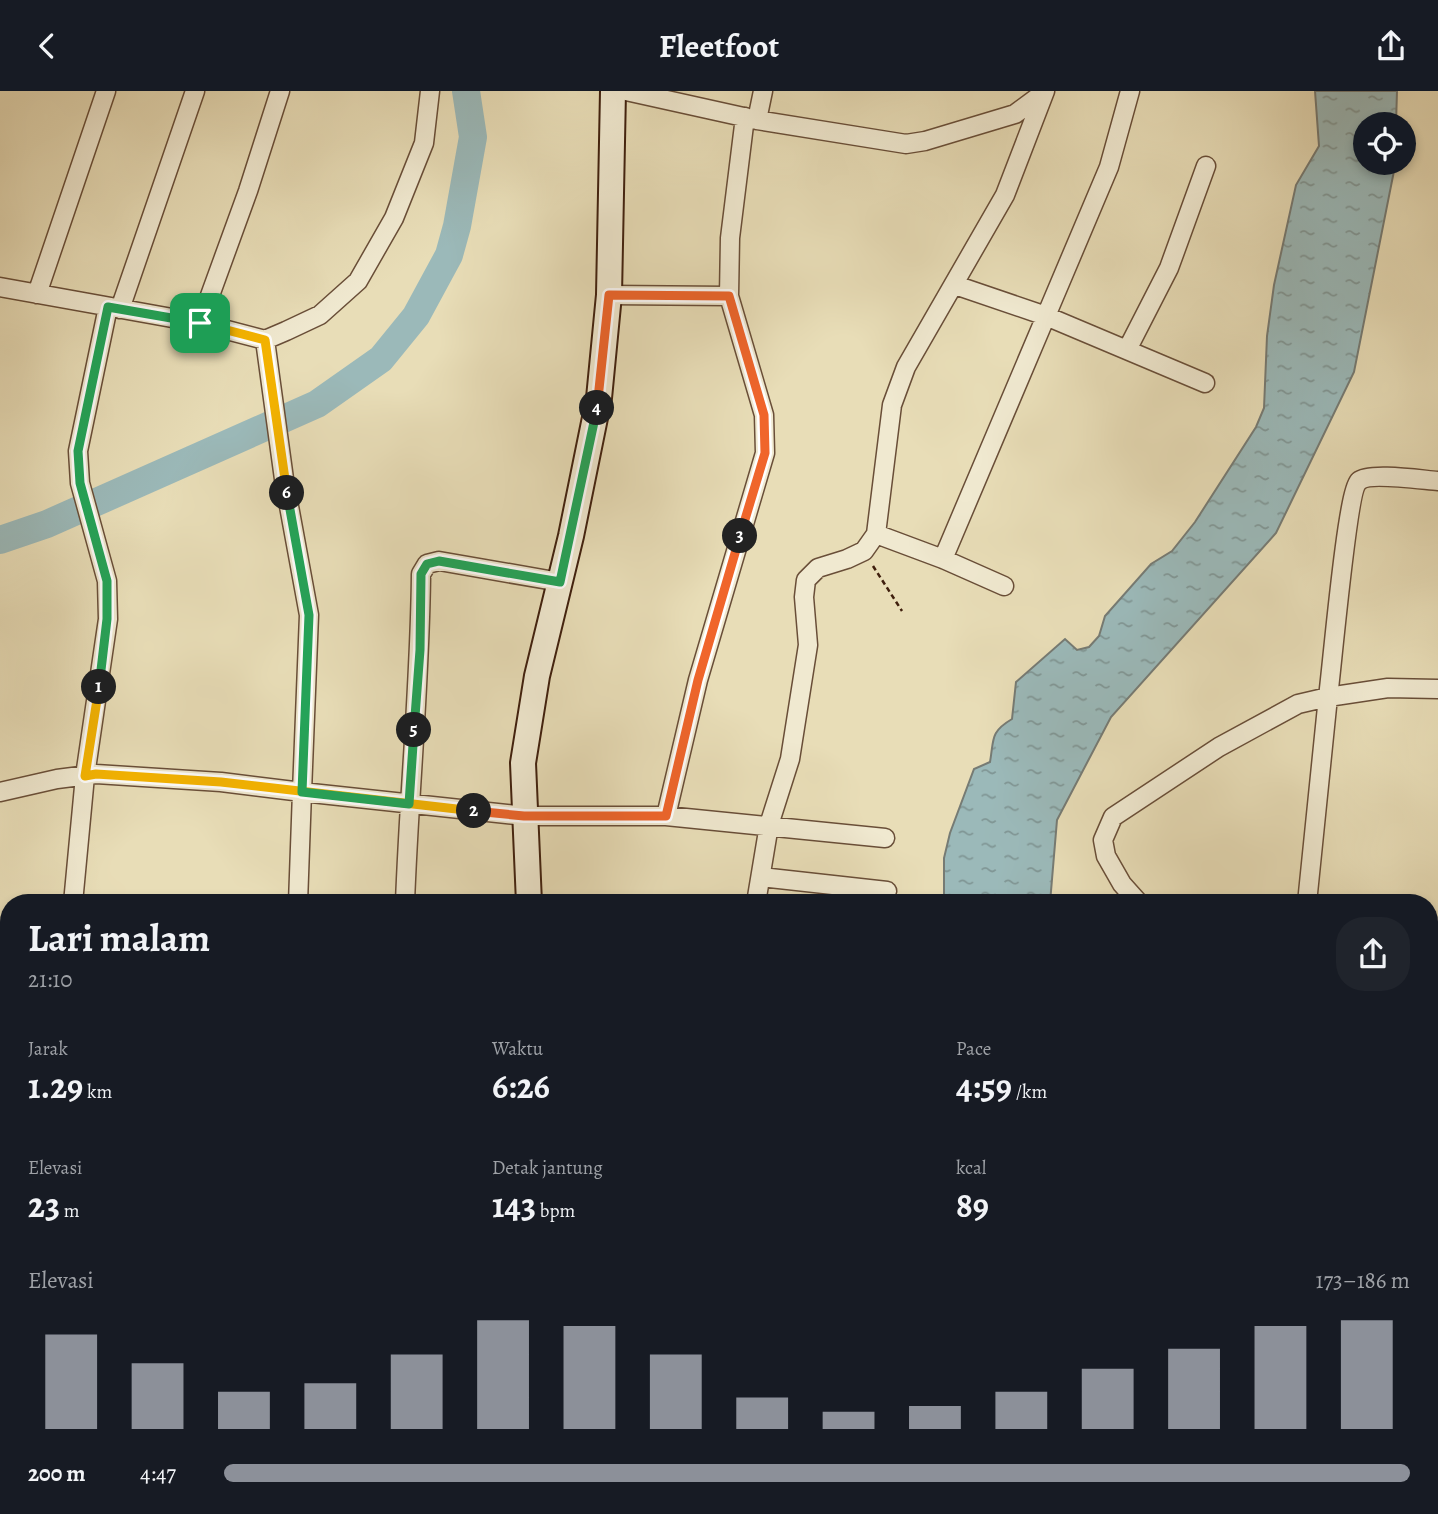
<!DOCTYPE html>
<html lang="id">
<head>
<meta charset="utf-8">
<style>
  :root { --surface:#171b24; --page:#20242c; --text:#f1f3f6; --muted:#9ea1a6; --accent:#8c9099 }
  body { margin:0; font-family:Alegreya,serif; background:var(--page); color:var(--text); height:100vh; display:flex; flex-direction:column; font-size:26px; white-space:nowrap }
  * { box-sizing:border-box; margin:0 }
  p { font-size:23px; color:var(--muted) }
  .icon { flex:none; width:38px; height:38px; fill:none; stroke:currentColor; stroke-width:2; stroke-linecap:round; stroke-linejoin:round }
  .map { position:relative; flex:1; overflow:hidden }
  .side { position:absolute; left:0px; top:803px; width:1438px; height:621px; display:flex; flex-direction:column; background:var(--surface); border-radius:28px 28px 0 0; box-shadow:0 4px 10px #0003 }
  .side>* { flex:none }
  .controls { position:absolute; left:1353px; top:21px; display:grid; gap:14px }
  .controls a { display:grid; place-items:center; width:63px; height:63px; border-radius:50%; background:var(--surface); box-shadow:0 4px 10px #0003; font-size:35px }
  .pin { position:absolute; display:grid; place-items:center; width:60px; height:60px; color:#fff; margin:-30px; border-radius:14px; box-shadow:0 4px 10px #0006 }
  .km { position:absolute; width:35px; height:35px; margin:-18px; border-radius:50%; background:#222; color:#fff; font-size:19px; line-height:35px; text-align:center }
  .round { display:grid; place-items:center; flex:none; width:74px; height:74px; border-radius:28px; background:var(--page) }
  .head { display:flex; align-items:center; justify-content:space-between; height:119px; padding:0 28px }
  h1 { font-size:38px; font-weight:700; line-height:52px }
  .figures { display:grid; grid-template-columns:repeat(3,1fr); gap:10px; height:119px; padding:7px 28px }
  .figures div { display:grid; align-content:center }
  .figures b { font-size:35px; font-weight:700 }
  .figures small { font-size:19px; font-weight:400 }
  .figures p { font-size:19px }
  .chart { height:196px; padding:14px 28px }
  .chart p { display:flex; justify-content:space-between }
  .chart svg { width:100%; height:126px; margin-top:7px; stroke:var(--accent); stroke-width:6 }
  ul { padding:0 28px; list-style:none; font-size:23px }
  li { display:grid; grid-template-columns:112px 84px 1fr; align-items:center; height:52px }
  li i { height:18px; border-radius:9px; background:var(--accent) }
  header { display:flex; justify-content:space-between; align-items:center; height:91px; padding:0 28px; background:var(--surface); font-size:32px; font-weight:700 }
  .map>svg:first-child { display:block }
  .water { fill:url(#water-ripples); stroke:#767b74; stroke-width:2 }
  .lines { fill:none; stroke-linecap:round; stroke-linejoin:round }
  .river { stroke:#9bb9b9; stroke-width:28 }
  .street-casing { stroke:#694e38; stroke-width:21 }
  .secondary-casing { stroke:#3f1f0d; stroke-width:28 }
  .path { stroke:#3f1f0d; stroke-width:2.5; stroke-dasharray:5 3.5; stroke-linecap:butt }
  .street { stroke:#f0e9d0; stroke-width:18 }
  .secondary { stroke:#f0e9d0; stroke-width:24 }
  .split-1-casing { stroke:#fff; stroke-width:14 }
  .split-2-casing { stroke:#fff; stroke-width:14 }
  .split-3-casing { stroke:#fff; stroke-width:14 }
  .split-4-casing { stroke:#fff; stroke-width:14 }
  .split-5-casing { stroke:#fff; stroke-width:14 }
  .split-6-casing { stroke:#fff; stroke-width:14 }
  .split-7-casing { stroke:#fff; stroke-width:14 }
  .split-1 { stroke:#22a559; stroke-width:9 }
  .split-2 { stroke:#f5b400; stroke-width:9 }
  .split-3 { stroke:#f0652b; stroke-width:9 }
  .split-4 { stroke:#f0652b; stroke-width:9 }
  .split-5 { stroke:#22a559; stroke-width:9 }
  .split-6 { stroke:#22a559; stroke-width:9 }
  .split-7 { stroke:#f5b400; stroke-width:9 }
</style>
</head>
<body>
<header><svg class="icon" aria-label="back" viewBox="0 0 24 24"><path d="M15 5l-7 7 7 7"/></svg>Fleetfoot<svg class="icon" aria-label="share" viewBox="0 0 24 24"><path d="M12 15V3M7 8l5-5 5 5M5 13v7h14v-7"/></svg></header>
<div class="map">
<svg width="1438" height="1423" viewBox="0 0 1438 1423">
  <defs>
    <pattern id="water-ripples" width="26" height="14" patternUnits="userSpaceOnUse" patternTransform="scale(1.75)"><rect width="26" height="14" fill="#9bb9b9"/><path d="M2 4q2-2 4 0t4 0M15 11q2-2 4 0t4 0" fill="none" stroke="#809695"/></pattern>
  </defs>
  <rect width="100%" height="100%" fill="#e8ddb7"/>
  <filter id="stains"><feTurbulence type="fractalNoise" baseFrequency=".00286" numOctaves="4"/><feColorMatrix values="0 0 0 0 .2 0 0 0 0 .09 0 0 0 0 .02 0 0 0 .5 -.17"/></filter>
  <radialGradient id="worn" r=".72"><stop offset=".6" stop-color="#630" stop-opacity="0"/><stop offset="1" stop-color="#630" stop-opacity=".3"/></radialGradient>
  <path class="water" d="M1315 0H1397L1396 33H1365V72H1395V75L1354 281 1276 442 1111 626 1057 729 1050 812H944V767L950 742 974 678 990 671C994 648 990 641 1012 628L1016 591 1065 548 1077 559 1089 556 1099 545 1105 525 1151 473 1172 460 1195 431 1256 336 1264 317 1267 245 1274 194 1296 94 1319 55Z
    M1438 1085V1189L1430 1190V1087Z"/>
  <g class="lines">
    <path class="river" d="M0 449 47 433 317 313 381 268 416 225 449 164 457 135 473 46 466 0"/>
    <g class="street-casing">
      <path id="street" d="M626 0 757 29 763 0
        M1130 0 1109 76 1046 225 1205 292
        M757 29 906 53 925 50 1015 23 1042 3
        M0 196 200 232 265 249 286 240 320 224 358 190 394 127 424 52 430 0
        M37 203 106 0
        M609 204 729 205
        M120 218 195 0
        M200 232 248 100 280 0
        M1127 259 1169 177 1206 75
        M876 443 943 468 1004 495
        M943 468 1046 225 955 194
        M0 701 57 688 96 683 221 691 302 701 309 524 284 388 265 249
        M666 725 698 589 765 362 764 324 729 205 730 147 745 26
        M761 786 887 800
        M73 812 85 685 108 528 107 490 80 392 78 360 108 216
        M298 812 302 701 525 725H666L885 747
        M405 812C409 702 420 593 421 483L427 473 439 470 560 491
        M756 812 769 734 790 668 808 554 804 506 806 489 818 477 847 468 864 460 876 443 892 314 906 276 1005 104 1045 0
        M1139 812 1122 793 1106 765 1103 749 1113 726 1219 656 1298 613 1328 606C1332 577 1347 400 1359 390 1369 381 1423 389 1438 390
        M1307 812 1328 606 1388 597 1438 598
        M0 870 9 869
        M1430 899 1438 897
        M0 948 9 977
        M1430 998 1438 939
        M0 1038H9
        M1430 1136 1438 1177
        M0 1262H9
        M1430 1312 1438 1314
        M0 1328H9
        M0 1396 9 1398
        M87 1416V1423
        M111 1416 159 1423
        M173 1416 175 1423
        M264 1416 266 1423
        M390 1416 392 1423
        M594 1416 595 1423
        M722 1423V1416
        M815 1423V1416
        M1173 1423 1176 1416"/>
    </g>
    <g class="secondary-casing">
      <path id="secondary" d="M529 812 523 672 537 585 571 445 599 307 609 204 613 0
        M915 1416V1423"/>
    </g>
    <path class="path" d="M873 475 902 520"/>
    <use href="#street" class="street"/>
    <use href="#secondary" class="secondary"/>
  </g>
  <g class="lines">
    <g class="split-1-casing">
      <path id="split-1" d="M99 596 107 528V490L80 392 78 360 108 216 200 232"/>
    </g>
    <g class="split-2-casing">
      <path id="split-2" d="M99 596 85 685 96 683 221 691 474 720"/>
    </g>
    <g class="split-3-casing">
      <path id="split-3" d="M474 720 524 725H666L698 589 740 445"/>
    </g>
    <g class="split-4-casing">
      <path id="split-4" d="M597 317 609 204 729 205 764 324 765 362 740 445"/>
    </g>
    <g class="split-5-casing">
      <path id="split-5" d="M414 639 420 559 421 483 427 473 439 470 560 491 597 317"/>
    </g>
    <g class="split-6-casing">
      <path id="split-6" d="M287 402 309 524 302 701 409 713 414 639"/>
    </g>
    <g class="split-7-casing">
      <path id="split-7" d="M200 232 265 249 287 402"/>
    </g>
    <use href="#split-1" class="split-1"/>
    <use href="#split-2" class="split-2"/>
    <use href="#split-3" class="split-3"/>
    <use href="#split-4" class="split-4"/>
    <use href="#split-5" class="split-5"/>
    <use href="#split-6" class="split-6"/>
    <use href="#split-7" class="split-7"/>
  </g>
  <rect width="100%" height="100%" filter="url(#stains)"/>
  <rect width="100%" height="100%" fill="url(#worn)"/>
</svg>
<div class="controls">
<a><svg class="icon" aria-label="locate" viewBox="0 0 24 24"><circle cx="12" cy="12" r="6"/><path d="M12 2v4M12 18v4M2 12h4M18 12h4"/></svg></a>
</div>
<div class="pin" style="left:200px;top:232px;background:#1e9e55"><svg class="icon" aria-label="arrive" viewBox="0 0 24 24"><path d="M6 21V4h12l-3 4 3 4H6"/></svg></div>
<b class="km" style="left:99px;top:596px">1</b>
<b class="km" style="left:474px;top:720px">2</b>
<b class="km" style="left:740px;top:445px">3</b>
<b class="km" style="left:597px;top:317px">4</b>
<b class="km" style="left:414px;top:639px">5</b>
<b class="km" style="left:287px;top:402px">6</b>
<section class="side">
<div class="head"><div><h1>Lari malam</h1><p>21:10</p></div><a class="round"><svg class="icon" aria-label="share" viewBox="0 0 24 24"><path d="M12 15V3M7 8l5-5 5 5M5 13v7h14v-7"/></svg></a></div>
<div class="figures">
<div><p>Jarak</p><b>1.29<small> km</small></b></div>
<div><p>Waktu</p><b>6:26</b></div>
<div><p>Pace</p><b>4:59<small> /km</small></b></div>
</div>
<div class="figures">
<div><p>Elevasi</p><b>23<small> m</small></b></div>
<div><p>Detak jantung</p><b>143<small> bpm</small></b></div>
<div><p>kcal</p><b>89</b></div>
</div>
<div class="chart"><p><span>Elevasi</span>173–186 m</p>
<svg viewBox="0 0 160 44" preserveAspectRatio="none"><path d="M5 44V11M15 44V21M25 44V31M35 44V28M45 44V18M55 44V6M65 44V8M75 44V18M85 44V33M95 44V38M105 44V36M115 44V31M125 44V23M135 44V16M145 44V8M155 44V6"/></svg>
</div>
<ul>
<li><b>200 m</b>4:47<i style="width:100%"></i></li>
</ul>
</section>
</div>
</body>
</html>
